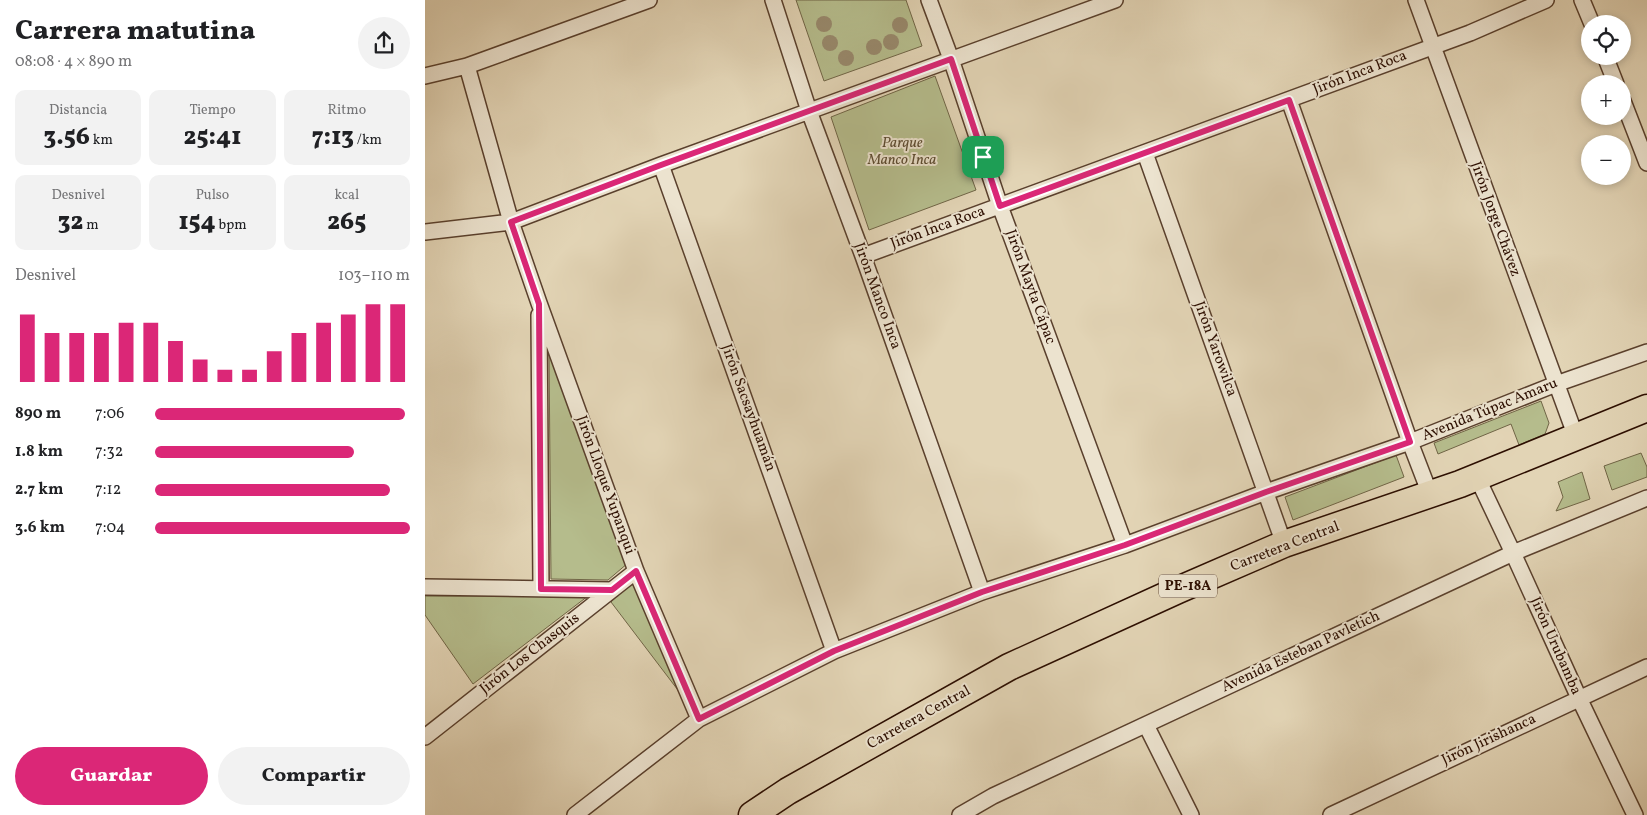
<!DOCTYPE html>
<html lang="es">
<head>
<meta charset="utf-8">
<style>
  :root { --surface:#fff; --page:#f2f2f2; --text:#202124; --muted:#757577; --accent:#db2777 }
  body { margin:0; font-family:Vollkorn,serif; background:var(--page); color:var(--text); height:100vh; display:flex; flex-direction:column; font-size:19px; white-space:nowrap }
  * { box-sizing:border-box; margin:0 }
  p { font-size:16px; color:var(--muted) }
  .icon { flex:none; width:28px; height:28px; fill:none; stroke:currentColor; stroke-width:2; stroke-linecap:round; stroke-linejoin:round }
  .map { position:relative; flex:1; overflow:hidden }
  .details { display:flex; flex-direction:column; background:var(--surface); width:425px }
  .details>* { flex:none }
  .controls { position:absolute; left:1156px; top:15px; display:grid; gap:10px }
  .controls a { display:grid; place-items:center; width:50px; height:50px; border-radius:50%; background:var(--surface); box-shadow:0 2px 8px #0003; font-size:25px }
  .pin { position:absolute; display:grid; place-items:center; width:42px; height:42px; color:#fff; margin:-21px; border-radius:10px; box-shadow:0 2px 8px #0006 }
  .round { display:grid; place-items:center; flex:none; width:52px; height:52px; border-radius:26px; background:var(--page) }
  .overview { display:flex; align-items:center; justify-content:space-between; height:85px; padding:0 15px }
  h1 { font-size:28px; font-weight:800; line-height:38px }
  .stats { display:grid; grid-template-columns:repeat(3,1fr); gap:8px; height:85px; padding:5px 15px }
  .stats div { display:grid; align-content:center; border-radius:10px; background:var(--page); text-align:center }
  .stats b { font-size:25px; font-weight:800 }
  .stats small { font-size:14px; font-weight:400 }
  .stats p { font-size:14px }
  .chart { height:140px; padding:10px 15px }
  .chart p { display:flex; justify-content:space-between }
  .chart svg { width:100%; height:90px; margin-top:5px; stroke:var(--accent); stroke-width:6 }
  .primary-button { display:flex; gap:10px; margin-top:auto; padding:10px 15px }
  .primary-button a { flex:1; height:58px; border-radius:30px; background:var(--accent); color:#fff; font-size:20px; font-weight:800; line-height:58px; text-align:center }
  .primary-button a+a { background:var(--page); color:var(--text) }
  ul { padding:0 15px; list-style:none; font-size:16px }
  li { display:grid; grid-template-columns:80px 60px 1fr; align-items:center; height:38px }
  li i { height:12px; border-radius:6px; background:var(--accent) }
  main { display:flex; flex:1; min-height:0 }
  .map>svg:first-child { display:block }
  .green { fill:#b5bc8c; stroke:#706546 }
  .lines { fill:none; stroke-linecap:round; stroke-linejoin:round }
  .minor-casing { stroke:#5a402d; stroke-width:18 }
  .trunk-casing { stroke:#2c0e00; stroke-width:29 }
  .minor { stroke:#ece3cf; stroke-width:15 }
  .trunk { stroke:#e2d4b5; stroke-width:26 }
  .tree { fill:#98896c }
  .route-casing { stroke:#fff; stroke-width:10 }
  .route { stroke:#db2777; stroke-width:6 }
  .labels { text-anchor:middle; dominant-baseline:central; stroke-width:4; stroke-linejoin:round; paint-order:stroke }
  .shield { fill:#ece3cf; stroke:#664e3e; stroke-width:1 }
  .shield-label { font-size:14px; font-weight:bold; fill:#2c0e00 }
  .street-label { font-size:15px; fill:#2c0e00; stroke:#ece3cf }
  .park-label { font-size:15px; font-style:italic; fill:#5c4b31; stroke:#ece3cf }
</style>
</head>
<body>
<main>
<section class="details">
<div class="overview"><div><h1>Carrera matutina</h1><p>08:08 · 4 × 890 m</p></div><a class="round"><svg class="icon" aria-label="share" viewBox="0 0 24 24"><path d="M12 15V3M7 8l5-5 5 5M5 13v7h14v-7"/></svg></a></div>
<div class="stats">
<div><p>Distancia</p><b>3.56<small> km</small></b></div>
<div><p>Tiempo</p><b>25:41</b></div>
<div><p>Ritmo</p><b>7:13<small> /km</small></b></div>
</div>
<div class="stats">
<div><p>Desnivel</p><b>32<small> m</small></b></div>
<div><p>Pulso</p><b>154<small> bpm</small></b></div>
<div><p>kcal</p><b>265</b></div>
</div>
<div class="chart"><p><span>Desnivel</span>103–110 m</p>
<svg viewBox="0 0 160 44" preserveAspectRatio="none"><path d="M5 44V11M15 44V20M25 44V20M35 44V20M45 44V15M55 44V15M65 44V24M75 44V33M85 44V38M95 44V38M105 44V29M115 44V20M125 44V15M135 44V11M145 44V6M155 44V6"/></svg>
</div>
<ul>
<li><b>890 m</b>7:06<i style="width:98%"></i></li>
<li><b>1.8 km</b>7:32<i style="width:78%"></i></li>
<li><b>2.7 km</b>7:12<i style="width:92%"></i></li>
<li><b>3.6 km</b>7:04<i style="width:100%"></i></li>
</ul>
<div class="primary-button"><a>Guardar</a><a>Compartir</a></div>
</section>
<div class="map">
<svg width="1222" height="815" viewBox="0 0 1222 815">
  <rect width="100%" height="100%" fill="#e2d4b5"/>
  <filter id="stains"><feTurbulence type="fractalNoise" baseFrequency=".004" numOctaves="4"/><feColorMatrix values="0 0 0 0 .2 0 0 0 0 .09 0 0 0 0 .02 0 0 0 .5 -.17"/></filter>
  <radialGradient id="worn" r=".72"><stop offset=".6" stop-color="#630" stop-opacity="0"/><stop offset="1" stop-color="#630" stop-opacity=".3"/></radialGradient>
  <path class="green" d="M371 0H481L497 46 399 81Z
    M510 76 551 190 444 230 406 117Z
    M124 352 203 563 183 580 126 579Z
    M1116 401 1124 423 1120 434 1094 445 1086 424 1013 454 1009 443Z
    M1216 453 1222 467V477L1187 490 1179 466Z
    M971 455 979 477 868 520 860 497Z
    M1157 472 1165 499 1131 511 1138 497 1133 482Z
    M209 580 262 702 186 602Z
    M0 596H163L48 684 0 615Z"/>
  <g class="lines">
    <g class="minor-casing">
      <path id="minor" d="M348 0 384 111 438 256 557 592
        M504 0 526 59 575 206 700 545
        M991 0 1151 437
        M1157 0 1167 24
        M1180 56 1191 84
        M42 66 86 222 114 303 211 571 274 719
        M0 76 42 66 224 0
        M864 100 985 442 1005 494
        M1198 101 1222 163
        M720 153 859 544
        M236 165 409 651
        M0 232 86 222 236 165 690 0
        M438 256 1045 33 1121 0
        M114 315 116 589
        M1052 477 1088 553 1154 698 1210 815
        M0 587 187 590
        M721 725 766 815
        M0 737 211 571
        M150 815 274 719 409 651 557 592 700 545 841 492 985 442 1131 384 1222 352
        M535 815 568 796 1088 553 1222 498
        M906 815 1222 667"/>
    </g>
    <g class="trunk-casing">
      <path id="trunk" d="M327 815 363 791 584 667 753 590 859 544 1035 484 1222 408"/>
    </g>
    <use href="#minor" class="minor"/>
    <use href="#trunk" class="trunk"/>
  </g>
  <g class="tree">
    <circle cx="399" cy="24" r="8"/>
    <circle cx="475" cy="25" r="8"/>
    <circle cx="466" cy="42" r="8"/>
    <circle cx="405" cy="43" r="8"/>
    <circle cx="449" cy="47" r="8"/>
    <circle cx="421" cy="58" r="8"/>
  </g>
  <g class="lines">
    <g class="route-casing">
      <path id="route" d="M526 59 575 206 864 100 985 442 841 492 700 545 557 592 409 651 274 719 211 571 187 590 116 589 114 304 86 222 236 165Z"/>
    </g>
    <use href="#route" class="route"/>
  </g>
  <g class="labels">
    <rect class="shield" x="734" y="574.5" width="58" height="23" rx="4"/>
    <g class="shield-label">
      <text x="763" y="586">PE-18A</text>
    </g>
    <g class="street-label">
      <text transform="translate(935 73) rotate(-21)">Jirón Inca Roca</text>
      <text transform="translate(1070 219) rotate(70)">Jirón Jorge Chávez</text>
      <text transform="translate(513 228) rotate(-20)">Jirón Inca Roca</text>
      <text transform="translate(605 287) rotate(70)">Jirón Mayta Cápac</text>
      <text transform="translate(452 296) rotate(70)">Jirón Manco Inca</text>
      <text transform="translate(790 349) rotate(70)">Jirón Yarowilca</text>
      <text transform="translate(323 408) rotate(70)">Jirón Sacsayhuamán</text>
      <text transform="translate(1065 410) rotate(-22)">Avenida Túpac Amaru</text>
      <text transform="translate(180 485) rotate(70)">Jirón Lloque Yupanqui</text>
      <text transform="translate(860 547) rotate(-21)">Carretera Central</text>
      <text transform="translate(1130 646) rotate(66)">Jirón Urubamba</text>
      <text transform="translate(876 652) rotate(-25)">Avenida Esteban Pavletich</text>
      <text transform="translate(105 654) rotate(-38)">Jirón Los Chasquis</text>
      <text transform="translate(494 718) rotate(-29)">Carretera Central</text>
      <text transform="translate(1064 740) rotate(-25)">Jirón Jirishanca</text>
    </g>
    <g class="park-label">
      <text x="477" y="143">Parque<tspan x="477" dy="17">Manco Inca</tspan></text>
    </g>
  </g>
  <rect width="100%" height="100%" filter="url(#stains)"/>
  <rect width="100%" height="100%" fill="url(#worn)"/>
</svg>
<div class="controls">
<a><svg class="icon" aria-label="locate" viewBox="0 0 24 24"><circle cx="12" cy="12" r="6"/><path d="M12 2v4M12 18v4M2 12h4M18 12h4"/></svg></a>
<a>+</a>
<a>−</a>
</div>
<div class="pin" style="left:558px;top:157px;background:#1e9e55"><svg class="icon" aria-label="arrive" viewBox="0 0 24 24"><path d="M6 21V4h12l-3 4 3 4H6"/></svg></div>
</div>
</main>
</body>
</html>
